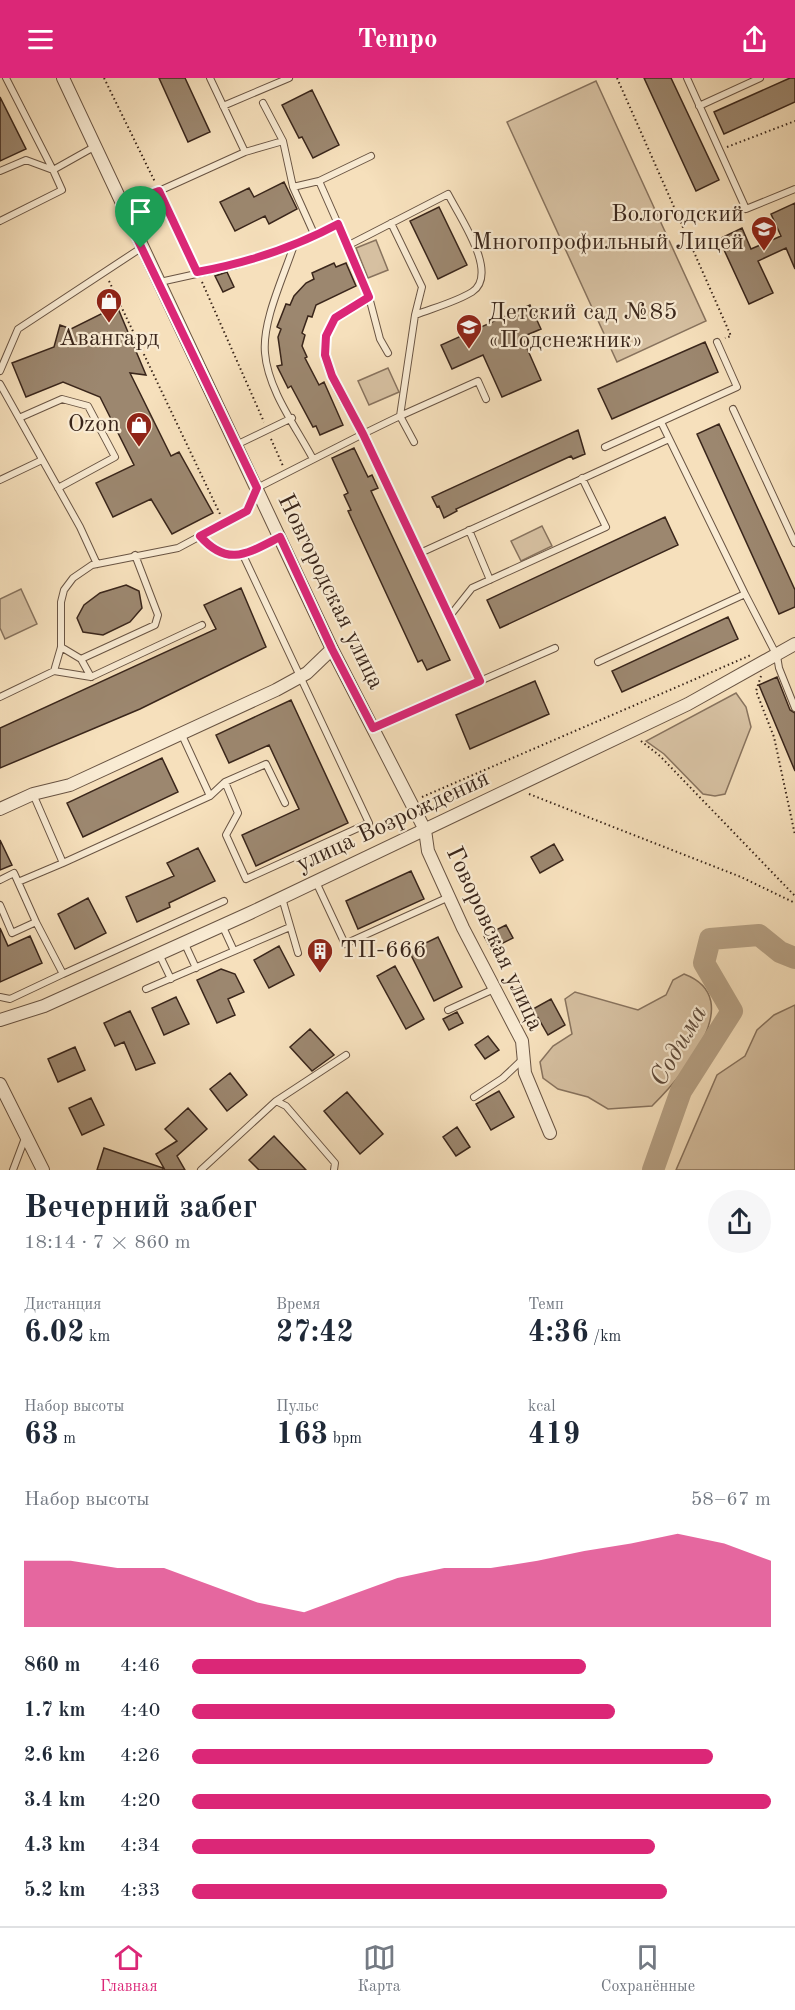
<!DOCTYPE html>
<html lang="ru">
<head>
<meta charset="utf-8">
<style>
  :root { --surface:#fff; --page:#f6f6f7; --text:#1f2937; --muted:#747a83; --line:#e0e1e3; --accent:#db2777 }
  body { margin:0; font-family:"Old Standard TT",serif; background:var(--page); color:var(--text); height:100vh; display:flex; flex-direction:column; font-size:22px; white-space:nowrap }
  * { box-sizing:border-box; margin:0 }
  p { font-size:20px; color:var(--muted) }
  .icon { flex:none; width:33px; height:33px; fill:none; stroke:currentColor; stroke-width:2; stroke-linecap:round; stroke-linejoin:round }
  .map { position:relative; height:1092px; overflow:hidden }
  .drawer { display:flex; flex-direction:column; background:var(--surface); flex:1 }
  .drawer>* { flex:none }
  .pin { position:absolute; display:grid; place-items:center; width:51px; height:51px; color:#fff; margin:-62px -26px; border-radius:50% 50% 50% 0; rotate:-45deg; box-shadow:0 0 6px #0007 }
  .pin .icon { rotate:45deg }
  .round { display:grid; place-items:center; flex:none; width:63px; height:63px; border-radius:32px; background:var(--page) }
  .headline { display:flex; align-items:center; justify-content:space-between; height:102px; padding:0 24px }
  h1 { font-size:33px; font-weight:700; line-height:45px }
  .metrics { display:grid; grid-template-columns:repeat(3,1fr); gap:9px; height:102px; padding:6px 24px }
  .metrics div { display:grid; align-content:center }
  .metrics b { font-size:30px; font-weight:700 }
  .metrics small { font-size:16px; font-weight:400 }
  .metrics p { font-size:16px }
  .chart { height:168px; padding:12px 24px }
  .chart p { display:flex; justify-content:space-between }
  .chart svg { width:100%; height:108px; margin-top:6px; fill:var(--accent); opacity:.7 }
  ul { padding:0 24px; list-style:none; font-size:20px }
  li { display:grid; grid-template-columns:96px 72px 1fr; align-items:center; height:45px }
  li i { height:15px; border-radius:8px; background:var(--accent) }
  header { display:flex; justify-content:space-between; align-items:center; height:78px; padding:0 24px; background:var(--accent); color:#fff; font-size:27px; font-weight:700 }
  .dock { display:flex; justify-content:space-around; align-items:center; height:84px; border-top:2px solid var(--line); background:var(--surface); font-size:16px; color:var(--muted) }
  .dock a { display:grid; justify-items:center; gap:3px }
  .dock .selected { color:var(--accent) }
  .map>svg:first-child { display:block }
  .green { fill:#d6c0a1; stroke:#88735e; stroke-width:1.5 }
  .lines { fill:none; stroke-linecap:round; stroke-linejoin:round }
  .river { stroke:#b6a185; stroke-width:22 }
  .building { fill:#9c876f; stroke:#3a261b; stroke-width:1.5 }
  .lane-casing { stroke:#695443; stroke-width:8 }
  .street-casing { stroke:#695443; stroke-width:14 }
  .path { stroke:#3a261b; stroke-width:2; stroke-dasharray:1.5 3; stroke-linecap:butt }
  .lane { stroke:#f9ebd3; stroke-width:6 }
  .street { stroke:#f9ebd3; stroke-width:12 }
  .route-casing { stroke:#fff; stroke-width:12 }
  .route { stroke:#db2777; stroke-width:8 }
  .labels { text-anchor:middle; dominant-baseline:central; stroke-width:4.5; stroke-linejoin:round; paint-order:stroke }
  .poi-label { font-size:24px; fill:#3a261b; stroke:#f9ebd3; text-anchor:end }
  .street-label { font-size:24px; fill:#3a261b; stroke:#f9ebd3 }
  .water-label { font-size:26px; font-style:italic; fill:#5f4b3b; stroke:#f9ebd3 }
</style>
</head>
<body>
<header><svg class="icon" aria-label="menu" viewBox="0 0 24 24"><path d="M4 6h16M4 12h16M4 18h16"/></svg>Tempo<svg class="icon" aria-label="share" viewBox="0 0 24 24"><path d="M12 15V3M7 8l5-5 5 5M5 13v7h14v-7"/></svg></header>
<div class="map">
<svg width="795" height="1092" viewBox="0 0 795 1092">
  <rect width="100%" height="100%" fill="#f6e0bc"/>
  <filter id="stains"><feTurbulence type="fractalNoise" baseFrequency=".00333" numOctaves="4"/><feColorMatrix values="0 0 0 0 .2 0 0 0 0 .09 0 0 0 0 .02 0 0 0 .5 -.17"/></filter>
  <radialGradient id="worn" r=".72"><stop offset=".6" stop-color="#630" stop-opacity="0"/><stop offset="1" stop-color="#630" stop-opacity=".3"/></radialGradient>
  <path class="green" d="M596 3 706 243 617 284 507 44Z
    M376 162 388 192 368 200 356 170Z
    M388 290 399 314 369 327 358 303Z
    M542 448 552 468 521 483 511 463Z
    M21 511 37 546 5 561 0 550V521Z
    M736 615 746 629 751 649 725 716 715 718 703 716 664 676 646 663Z
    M684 896C750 921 680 1000 652 1028L608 1031 588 1019 558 1011 543 1000 540 984 553 968 572 956 565 921 575 914 638 932 666 917 673 902Z
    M795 927V1092H676L717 997 745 978 757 952 774 937Z"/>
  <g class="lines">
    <path class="river" d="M653 1092 681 1013 732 933 704 885 710 861 759 857 780 874 795 880"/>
  </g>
  <path class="building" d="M159 0H185L210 54 188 64Z
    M644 0H671L719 102 696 113Z
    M790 0H795V24L724 56 714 34Z
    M312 12 339 67 313 80 302 59 299 60 282 27Z
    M0 19 26 71 0 83Z
    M284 104 297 131 269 146 265 138 235 153 220 124 249 110 254 119Z
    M795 125V191L786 170 758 183 773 215 749 226 719 161 742 150 751 171 781 158 771 136Z
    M439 129 467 187 438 201 410 143Z
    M334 185 336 189 346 185 356 208 316 227 312 239 308 238 302 255 305 257 302 268 307 279 305 280 319 307 324 304 343 347 320 357 316 348 313 349 291 308 288 310 277 288 282 287 278 259 281 251 277 249 286 226 290 227 294 218 306 205 314 201 312 195Z
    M227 194 234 209 223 214 215 198Z
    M530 227 541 251 522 259 541 302 502 319 483 277 452 291 441 267Z
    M117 228 146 297 130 295 171 378 179 374 213 435 172 456 151 421 113 439 96 405 134 387 100 319 63 304 26 319 12 285 54 269 60 247 71 251Z
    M705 264 718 294 612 341 598 311Z
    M719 346 795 512V529L779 536 697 356Z
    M578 352 585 376 573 381 571 378 456 431 457 433 444 440 439 428 437 429 432 419Z
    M354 370 368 399 372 397 378 410 371 413 450 582 427 592 422 582 418 584 348 433 351 432 344 417 348 415 332 380Z
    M665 439 678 467 500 550 487 522Z
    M126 507 139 513 142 530 130 544 103 557 83 554 77 540 84 527 100 515Z
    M241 510 266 569 140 631 0 690V650L216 551 204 527Z
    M728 539 738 561 622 614 612 593Z
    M777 599 790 632 795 635V693L759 607Z
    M535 603 549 636 470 671 456 637Z
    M291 622 348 745 256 788 242 757 299 731 269 667 229 685 216 657Z
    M162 680 178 714 83 759 67 725Z
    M0 762 12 787 0 792Z
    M554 766 563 782 540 795 531 779Z
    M198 770 215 803 169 825 170 829 137 844 126 819 174 798 167 785Z
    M411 793 424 821 358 851 346 823Z
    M88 820 106 855 75 871 58 836Z
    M506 847 513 860 491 871 484 858Z
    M0 850 8 868 30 858 42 885 0 904Z
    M438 859 462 909 434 923 409 873Z
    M279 868 294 897 269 910 254 882Z
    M395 888 424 941 406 951 377 898Z
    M221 891 235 896 244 914 228 921 235 937 217 945 197 902Z
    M176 919 189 946 164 957 152 930Z
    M551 921 565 947 548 957 533 931Z
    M130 933 155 985 136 992 124 964 115 968 104 945Z
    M457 934 463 945 449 952 443 941Z
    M310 951 334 977 312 993 290 969Z
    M488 958 499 972 485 981 475 967Z
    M75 969 85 992 58 1004 48 981Z
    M230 995 247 1017 227 1033 210 1011Z
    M499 1013 514 1039 491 1052 476 1026Z
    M347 1014 383 1056 360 1076 324 1033Z
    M91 1020 104 1047 82 1057 69 1030Z
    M188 1030 207 1051 177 1078 185 1092H165L156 1076 177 1063 165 1051Z
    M457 1049 470 1069 456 1078 443 1059Z
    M274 1058 306 1092H259L249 1082Z
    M104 1070 163 1090V1092H97Z"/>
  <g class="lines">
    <g class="lane-casing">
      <path id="lane" d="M6 0 53 92 94 69
        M687 0 746 131 795 111
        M263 25 283 63 293 109 315 158
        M223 28 289 0
        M699 28 760 0
        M245 74 283 63
        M0 93 26 82 53 92 62 112 0 143
        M293 109 319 103
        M121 127 159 113 245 74 210 0
        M391 145 422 209 415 237
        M338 146 319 103 371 78
        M294 167C284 198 262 243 265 275 268 312 296 349 313 381
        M347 168 448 116C459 138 500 196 472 214 456 224 433 230 415 237L400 338
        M160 204 237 187 294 167 338 146 369 219C359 225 341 232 334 242 308 278 345 324 363 356L400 338 414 364
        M369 219 380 261 388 275
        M0 293 18 251 141 170
        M0 306 80 449 97 486
        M733 331 795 465
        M400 338 478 303 486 321
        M19 340 62 321 88 328 115 379 58 410
        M661 344 745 516
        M236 367 292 340
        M605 369 737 309 717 264
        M0 402 42 382
        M469 452 490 502
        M200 458C213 473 223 477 243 477
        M418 476 669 361
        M449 539 472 510 606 449 582 400
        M61 569 81 581 155 547 158 537 135 477
        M81 581 91 599 202 547
        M598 584 745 516 777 578 779 590 795 630
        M54 593 91 599
        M0 619 54 593 61 569V524L64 512 73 500 92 487 178 470 247 433 257 410 363 356 480 603
        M373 650 555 570
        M225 704 238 735 226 757 246 801 369 745 243 477 280 459
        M210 718 225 704 266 686 285 725
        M63 785 210 718 181 655
        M0 802 14 795 36 844 12 855 0 827
        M18 804 63 785 33 716
        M316 804 345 866 449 819
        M282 820 298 875
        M36 844 63 896 224 823
        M222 847 234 873
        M184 864 196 890
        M159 876 171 901
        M146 911 290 849
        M0 919 10 921 63 896
        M448 932 494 911
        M474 1019 503 1000 523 981
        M276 1023 346 977
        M13 1092 25 1060
        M201 1092 276 1023 286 1028 335 1085 334 1092"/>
    </g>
    <g class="street-casing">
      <path id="street" d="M63 0 332 571 425 752 428 773 463 850 522 963 525 995 550 1055
        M0 731 33 716 70 707 276 612 307 595 332 571
        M0 942 44 928 250 835 688 626 795 566
        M0 1006 43 1092"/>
    </g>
    <path class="path" d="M104 0 155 104
      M617 0 731 258 725 260
      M727 69 795 43
      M162 120 195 188
      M109 203 220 436
      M202 204 264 344
      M271 361 283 388
      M761 598 756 613 774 659 795 757
      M641 663 660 678 795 818
      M529 716 741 799 795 825
      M422 719 751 577"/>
    <use href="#lane" class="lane"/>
    <use href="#street" class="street"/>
  </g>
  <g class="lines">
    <g class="route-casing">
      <path id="route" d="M159 113 197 194C247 185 293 170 338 146L369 219 335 240 326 258 325 277 332 298 363 356 480 603 373 650 332 571 280 459C248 475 228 490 200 458L247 433 257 410 121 127Z"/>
    </g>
    <use href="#route" class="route"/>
  </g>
  <defs>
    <g id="school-pin" transform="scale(1.35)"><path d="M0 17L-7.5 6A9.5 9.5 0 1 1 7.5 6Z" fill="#8f2418" stroke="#f9ebd3"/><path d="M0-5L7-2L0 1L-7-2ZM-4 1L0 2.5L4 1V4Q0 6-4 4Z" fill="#fff"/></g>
    <g id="shop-pin" transform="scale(1.35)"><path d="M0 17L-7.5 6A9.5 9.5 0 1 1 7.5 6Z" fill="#8f2418" stroke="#f9ebd3"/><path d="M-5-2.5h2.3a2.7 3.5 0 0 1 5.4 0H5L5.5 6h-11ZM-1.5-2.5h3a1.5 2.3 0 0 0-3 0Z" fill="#fff"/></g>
    <g id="building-pin" transform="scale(1.35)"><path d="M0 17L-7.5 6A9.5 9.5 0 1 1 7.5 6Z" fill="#8f2418" stroke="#f9ebd3"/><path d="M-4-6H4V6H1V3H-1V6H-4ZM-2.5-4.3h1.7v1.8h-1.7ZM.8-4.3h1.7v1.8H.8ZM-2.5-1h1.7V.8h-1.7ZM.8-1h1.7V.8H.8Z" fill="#fff"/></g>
  </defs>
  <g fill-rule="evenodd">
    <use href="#school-pin" x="764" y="151"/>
    <use href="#shop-pin" x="109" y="223"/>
    <use href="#school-pin" x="469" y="249"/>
    <use href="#shop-pin" x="139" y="347"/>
    <use href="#building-pin" x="320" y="873"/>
  </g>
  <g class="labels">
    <g class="poi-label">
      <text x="744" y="137">Вологодский<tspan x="744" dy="28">Многопрофильный Лицей</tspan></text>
      <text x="488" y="235" text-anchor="start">Детский сад №85<tspan x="488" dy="28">«Подснежник»</tspan></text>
      <text x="109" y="261" text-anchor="middle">Авангард</text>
      <text x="120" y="347">Ozon</text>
      <text x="340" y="873" text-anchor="start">ТП-666</text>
    </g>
    <g class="street-label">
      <text transform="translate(330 514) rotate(64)">Новгородская улица</text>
      <text transform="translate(393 744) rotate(-25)">улица Возрождения</text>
      <text transform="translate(494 861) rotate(65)">Говоровская улица</text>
    </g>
    <g class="water-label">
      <text transform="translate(679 968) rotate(-60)">Содима</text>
    </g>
  </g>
  <rect width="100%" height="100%" filter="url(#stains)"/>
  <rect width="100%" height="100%" fill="url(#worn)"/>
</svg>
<div class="pin" style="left:141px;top:170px;background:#1e9e55"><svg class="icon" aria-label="arrive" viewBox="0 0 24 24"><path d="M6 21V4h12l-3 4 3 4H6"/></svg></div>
</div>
<section class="drawer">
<div class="headline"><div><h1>Вечерний забег</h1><p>18:14 · 7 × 860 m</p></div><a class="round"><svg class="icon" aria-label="share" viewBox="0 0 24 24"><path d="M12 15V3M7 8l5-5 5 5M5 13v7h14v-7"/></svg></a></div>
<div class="metrics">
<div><p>Дистанция</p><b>6.02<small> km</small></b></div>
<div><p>Время</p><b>27:42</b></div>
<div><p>Темп</p><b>4:36<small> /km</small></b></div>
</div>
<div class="metrics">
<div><p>Набор высоты</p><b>63<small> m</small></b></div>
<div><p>Пульс</p><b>163<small> bpm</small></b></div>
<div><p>kcal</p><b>419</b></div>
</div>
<div class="chart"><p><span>Набор высоты</span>58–67 m</p>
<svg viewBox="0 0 160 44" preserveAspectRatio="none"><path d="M0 44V17L10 17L20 20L30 20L40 27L50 34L60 38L70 31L80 24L90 20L100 20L110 17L120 13L130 10L140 6L150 10L160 17V44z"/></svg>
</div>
<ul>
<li><b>860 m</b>4:46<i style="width:68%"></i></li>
<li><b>1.7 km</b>4:40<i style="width:73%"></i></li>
<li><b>2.6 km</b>4:26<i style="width:90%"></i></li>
<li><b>3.4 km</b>4:20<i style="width:100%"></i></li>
<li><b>4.3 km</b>4:34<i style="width:80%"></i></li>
<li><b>5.2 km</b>4:33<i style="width:82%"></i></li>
</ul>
</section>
<nav class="dock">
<a class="selected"><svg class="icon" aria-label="home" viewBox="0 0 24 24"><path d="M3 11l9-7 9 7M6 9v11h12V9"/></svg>Главная</a>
<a><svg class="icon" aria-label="map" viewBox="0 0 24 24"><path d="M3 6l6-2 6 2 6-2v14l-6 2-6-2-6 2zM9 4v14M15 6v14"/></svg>Карта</a>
<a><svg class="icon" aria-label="saved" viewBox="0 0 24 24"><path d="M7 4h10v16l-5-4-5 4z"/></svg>Сохранённые</a>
</nav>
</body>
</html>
